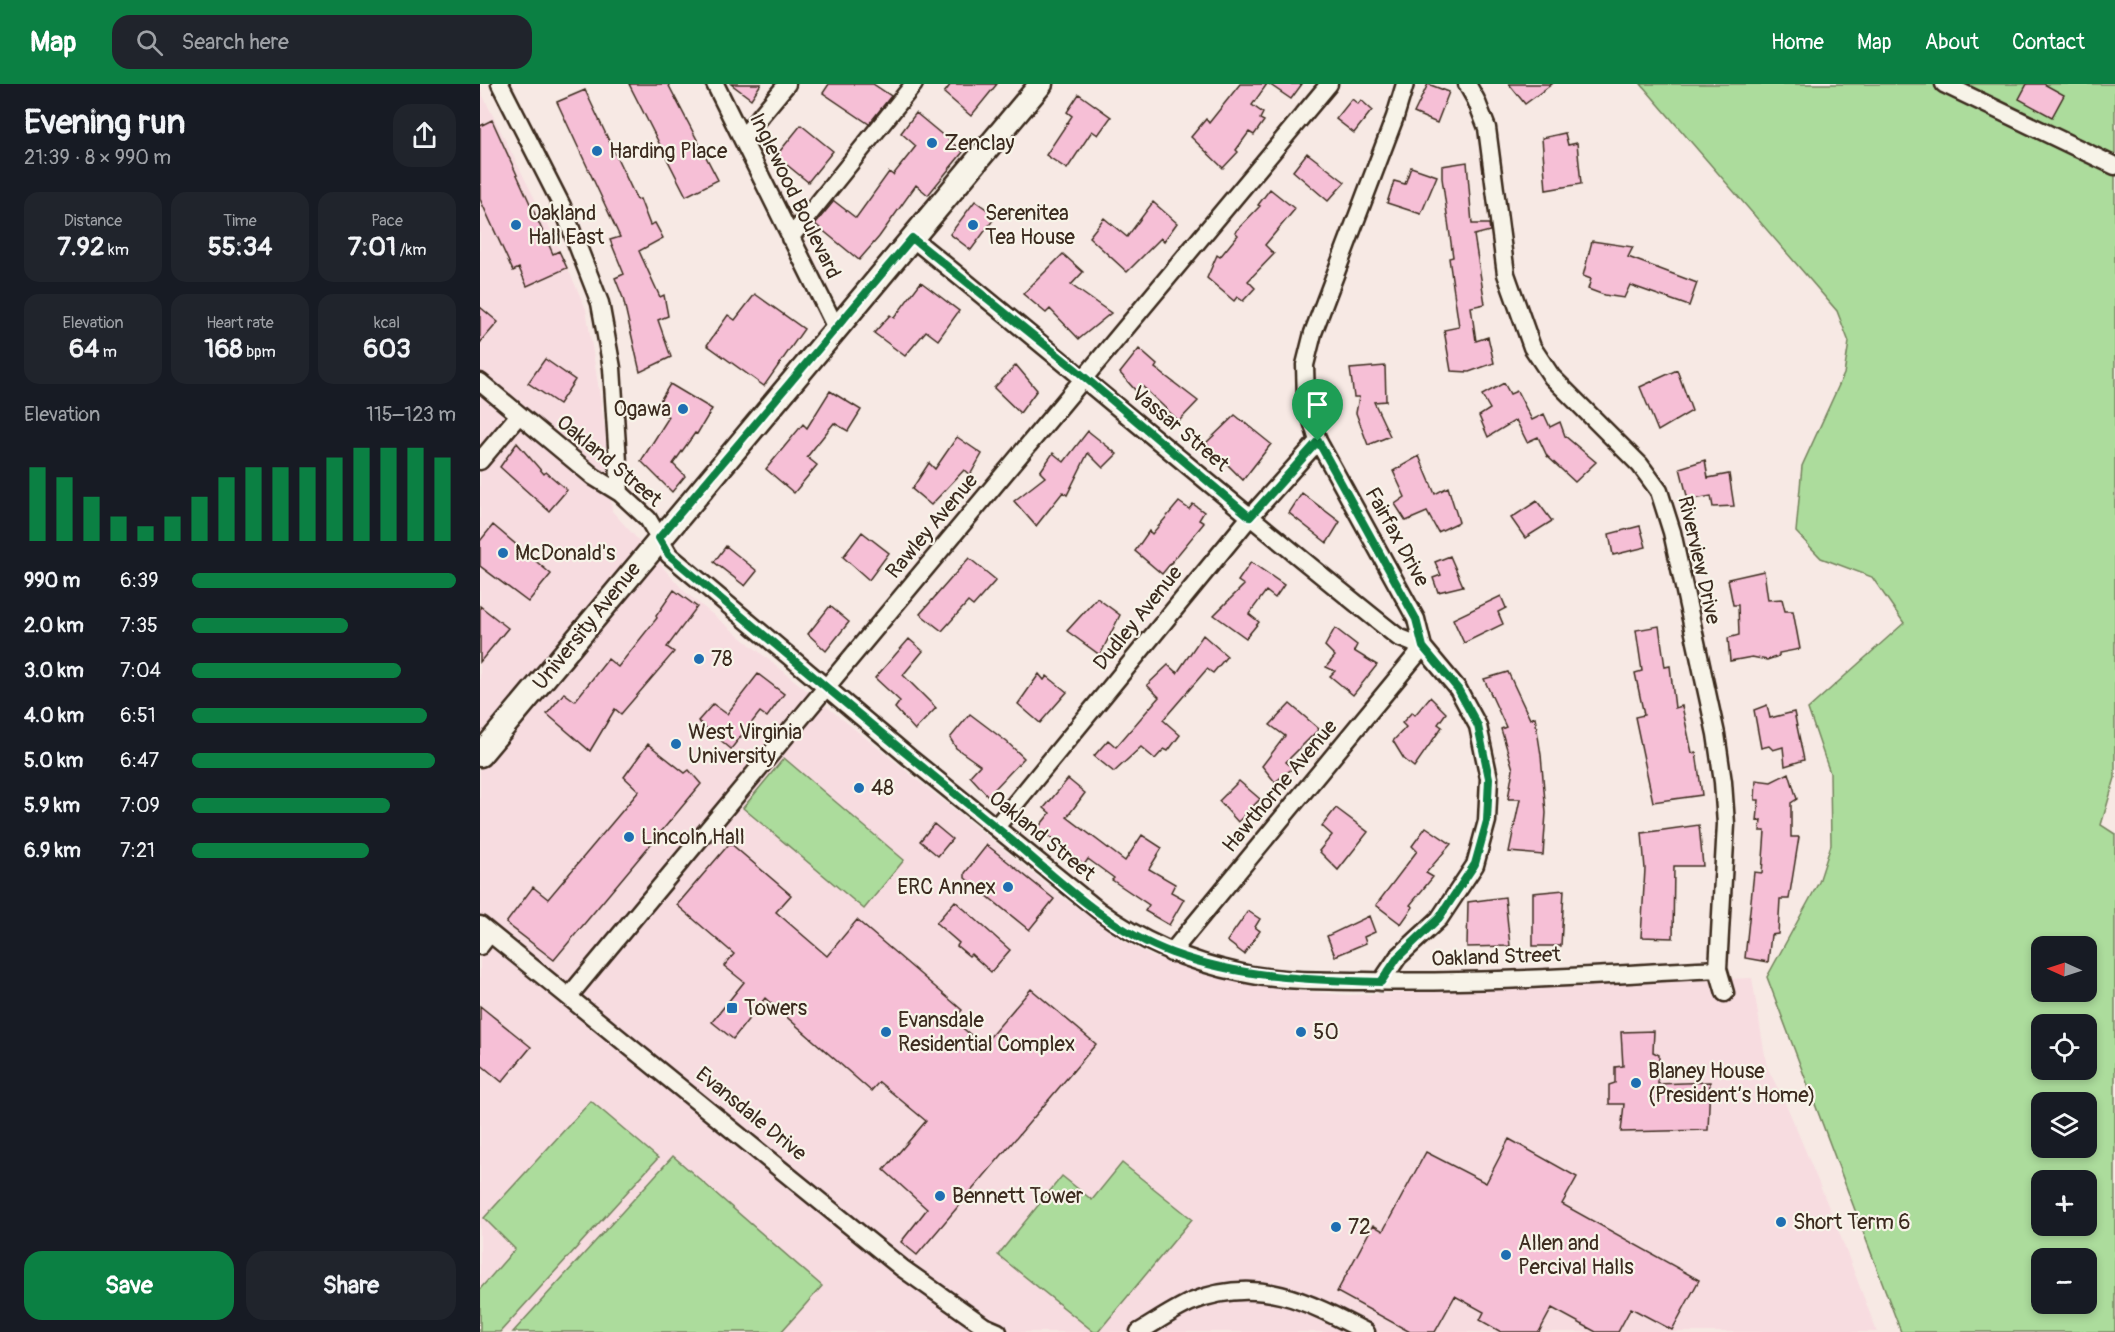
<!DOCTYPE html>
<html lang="en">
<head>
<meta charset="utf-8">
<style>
  :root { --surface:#171b24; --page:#20242c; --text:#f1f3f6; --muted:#9ea1a6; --accent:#0b8043 }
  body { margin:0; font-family:Pangolin,sans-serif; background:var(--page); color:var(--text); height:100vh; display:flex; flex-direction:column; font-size:22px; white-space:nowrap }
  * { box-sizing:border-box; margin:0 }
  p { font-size:20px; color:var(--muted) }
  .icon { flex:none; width:33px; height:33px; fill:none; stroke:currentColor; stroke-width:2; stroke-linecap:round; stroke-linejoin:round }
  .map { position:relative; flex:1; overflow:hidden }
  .drawer { display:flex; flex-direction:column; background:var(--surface); width:480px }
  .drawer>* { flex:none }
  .needle { width:39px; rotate:273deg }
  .fabs { position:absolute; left:1551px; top:852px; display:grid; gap:12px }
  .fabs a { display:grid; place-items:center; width:66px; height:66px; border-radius:12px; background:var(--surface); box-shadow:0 3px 9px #0003; font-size:30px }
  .pin { position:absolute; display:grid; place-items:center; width:51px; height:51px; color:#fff; margin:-62px -26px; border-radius:50% 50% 50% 0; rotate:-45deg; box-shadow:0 0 6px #0007 }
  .pin .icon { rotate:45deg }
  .round { display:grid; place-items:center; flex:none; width:63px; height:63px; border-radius:18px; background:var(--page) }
  .head { display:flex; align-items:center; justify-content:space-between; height:102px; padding:0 24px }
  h1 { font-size:33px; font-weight:700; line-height:45px }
  .stats { display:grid; grid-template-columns:repeat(3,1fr); gap:9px; height:102px; padding:6px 24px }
  .stats div { display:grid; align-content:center; border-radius:15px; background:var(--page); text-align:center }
  .stats b { font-size:26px; font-weight:700 }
  .stats small { font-size:16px; font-weight:400 }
  .stats p { font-size:16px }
  .chart { height:168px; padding:12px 24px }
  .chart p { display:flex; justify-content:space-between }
  .chart svg { width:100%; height:108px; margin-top:6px; stroke:var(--accent); stroke-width:6 }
  .button { display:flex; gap:12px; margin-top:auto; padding:12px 24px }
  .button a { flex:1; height:69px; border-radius:18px; background:var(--accent); color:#fff; font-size:24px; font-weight:700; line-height:69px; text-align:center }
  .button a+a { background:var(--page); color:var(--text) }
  ul { padding:0 24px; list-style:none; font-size:20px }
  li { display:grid; grid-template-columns:96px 72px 1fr; align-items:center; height:45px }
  li i { height:15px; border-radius:8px; background:var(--accent) }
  header { display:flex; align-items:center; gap:36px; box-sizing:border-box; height:84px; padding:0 30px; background:var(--accent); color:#fff }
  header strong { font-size:28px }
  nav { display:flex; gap:33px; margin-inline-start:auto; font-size:21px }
  .search { width:420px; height:54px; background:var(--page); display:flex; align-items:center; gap:15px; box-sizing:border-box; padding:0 21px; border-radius:18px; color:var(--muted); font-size:22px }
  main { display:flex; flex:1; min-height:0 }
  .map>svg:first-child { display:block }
  .built { fill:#f7dce0 }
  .green { fill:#acdc9c; stroke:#74835d; stroke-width:1.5; fill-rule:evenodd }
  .building { fill:#f6bfd6; stroke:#3b2a1e; stroke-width:1.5 }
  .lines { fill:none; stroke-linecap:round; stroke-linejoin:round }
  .street-casing { stroke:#3b2a1e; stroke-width:21 }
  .secondary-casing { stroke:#3b2a1e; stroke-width:27 }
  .street { stroke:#f7f3e8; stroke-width:16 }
  .secondary { stroke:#f7f3e8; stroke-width:22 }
  .route-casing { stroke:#fff; stroke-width:12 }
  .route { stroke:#0b8043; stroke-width:8 }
  .poi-dot { fill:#1f6fb2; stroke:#f7f3e8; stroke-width:2 }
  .labels { text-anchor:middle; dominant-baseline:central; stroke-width:4.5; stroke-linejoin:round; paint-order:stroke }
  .poi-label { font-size:21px; fill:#3b2a1e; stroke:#f7f3e8; text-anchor:start }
  .street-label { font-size:21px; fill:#3b2a1e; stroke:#f7f3e8 }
</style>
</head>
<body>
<header>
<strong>Map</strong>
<div class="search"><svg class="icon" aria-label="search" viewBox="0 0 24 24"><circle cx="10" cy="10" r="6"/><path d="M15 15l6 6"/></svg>Search here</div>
<nav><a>Home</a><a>Map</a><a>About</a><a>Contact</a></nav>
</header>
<main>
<section class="drawer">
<div class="head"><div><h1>Evening run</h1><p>21:39 · 8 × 990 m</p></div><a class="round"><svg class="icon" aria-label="share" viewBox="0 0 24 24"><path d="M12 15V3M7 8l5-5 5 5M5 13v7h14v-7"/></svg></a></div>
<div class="stats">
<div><p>Distance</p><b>7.92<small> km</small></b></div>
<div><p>Time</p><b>55:34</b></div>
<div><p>Pace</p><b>7:01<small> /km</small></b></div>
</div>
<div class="stats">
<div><p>Elevation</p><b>64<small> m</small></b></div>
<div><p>Heart rate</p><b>168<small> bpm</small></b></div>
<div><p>kcal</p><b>603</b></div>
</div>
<div class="chart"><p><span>Elevation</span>115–123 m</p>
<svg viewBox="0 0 160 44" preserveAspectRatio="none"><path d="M5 44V14M15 44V18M25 44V26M35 44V34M45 44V38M55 44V34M65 44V26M75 44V18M85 44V14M95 44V14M105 44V14M115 44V10M125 44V6M135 44V6M145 44V6M155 44V10"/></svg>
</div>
<ul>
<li><b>990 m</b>6:39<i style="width:100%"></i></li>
<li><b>2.0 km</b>7:35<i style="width:59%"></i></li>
<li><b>3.0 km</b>7:04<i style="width:79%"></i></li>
<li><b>4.0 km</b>6:51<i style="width:89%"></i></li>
<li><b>5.0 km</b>6:47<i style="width:92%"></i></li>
<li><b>5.9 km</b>7:09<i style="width:75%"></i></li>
<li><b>6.9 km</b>7:21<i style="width:67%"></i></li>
</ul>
<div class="button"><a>Save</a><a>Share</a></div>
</section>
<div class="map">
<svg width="1635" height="1248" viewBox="0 0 1635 1248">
  <rect width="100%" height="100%" fill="#f7e9e4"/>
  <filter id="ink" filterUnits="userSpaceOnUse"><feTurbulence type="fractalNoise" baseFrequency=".0167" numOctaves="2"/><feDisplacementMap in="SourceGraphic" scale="12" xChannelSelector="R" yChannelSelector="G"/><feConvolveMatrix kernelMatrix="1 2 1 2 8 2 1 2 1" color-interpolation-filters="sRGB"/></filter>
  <g filter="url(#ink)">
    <path class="built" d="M0 6 73 151 106 225 125 344 132 427 205 508 581 812 642 856 673 873 795 905 868 911 1272 894 1287 983 1309 1027 1357 1143 1397 1248H0Z"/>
    <path class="green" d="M1161 0H1635V694L1621 741 1635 750V1248H1421L1287 893 1339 798 1351 761 1350 689 1328 625 1424 539 1392 493 1341 474 1316 448 1322 382 1364 290 1369 258 1357 227ZM1562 862H1606V908H1562ZM1562 940H1606V986H1562ZM1562 1018H1606V1064H1562ZM1562 1096H1606V1142H1562ZM1562 1174H1606V1220H1562Z
      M304 674 424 776 384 825 263 724Z
      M111 1017 178 1074 20 1248H0V1205L35 1165 4 1134Z
      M193 1072 342 1202 301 1248H33Z
      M642 1079 712 1135 618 1248H614L518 1171 582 1092 612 1116Z"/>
    <path class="building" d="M149 0H188L238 96 206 112Z
      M251 0H281L271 15Z
      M349 0H393L411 12 389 40 343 9Z
      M471 0H517L491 32 464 9Z
      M760 0H787L772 21 783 29 780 35 784 37 774 51 769 48 756 66 758 68 743 84 711 53 726 35 729 39Z
      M789 0H822L811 15Z
      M948 0 969 8 957 39 934 29Z
      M1029 0H1072L1045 20Z
      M1547 0H1564L1584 11 1572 33 1539 15Z
      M105 6 157 116 160 115 170 141 175 139 183 154 159 167 180 213 184 211 188 232 178 236 191 273 160 288 143 214 135 194 144 190 130 156 140 153 77 18Z
      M599 10 631 33 618 51 612 47 587 85 566 71 592 32 587 28Z
      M872 15 878 20 881 16 892 26 874 49 856 35Z
      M436 29 483 68 448 111 436 101 399 153 379 176 335 140 354 117 376 134 409 88 413 91 436 62 421 49Z
      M12 36 73 170 79 167 87 184 47 202 39 184 33 187 0 115V42Z
      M321 41 353 67 328 98 296 72Z
      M1085 49 1088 61 1097 59 1101 100 1066 106 1062 54Z
      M827 69 865 98 848 117 813 87Z
      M987 78 992 140H1009L1010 147 994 151 1005 220 991 223 996 257 1008 253 1014 279 989 288 971 287 964 246 979 243 969 174 973 173 962 94V82Z
      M931 83 957 92 941 130 907 119 914 97 925 100Z
      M790 105 815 125 785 161 794 170 768 197 775 204 763 217 757 213 754 217 727 194 737 171 740 173 758 151 755 148 780 122 778 121Z
      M495 117 516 132 491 166 470 150Z
      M673 118 697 139 684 157 681 154 647 188 609 153 624 134 647 153Z
      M1112 157 1153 163 1148 173 1217 199 1209 222 1150 201 1144 214 1124 211 1108 205 1111 195 1103 192Z
      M583 170 603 188 591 201 631 229 599 255 570 225 566 229 543 210Z
      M441 198 479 227 458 256 446 247 425 272 394 249 410 231 414 234Z
      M275 210 324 245 284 302 227 261 248 231 255 236Z
      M0 223 18 238 0 259Z
      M659 265 677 281 675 284 718 317 699 337 661 301 656 307 640 289Z
      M65 275 95 296 79 320 48 299Z
      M536 281 557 306 540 329 514 304Z
      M905 282 906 317 894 318 910 352 888 361 876 329 879 313H874L870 285Z
      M1197 286 1212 327 1178 347 1160 303Z
      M1024 299 1030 310 1037 307 1052 336 1064 330 1070 343 1080 338 1085 352 1116 378 1095 398 1067 372 1058 353 1047 358 1036 336 1008 353 999 332 1010 325 1002 311Z
      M190 300 232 325 217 350 215 349 193 380 205 392 192 408 161 377 189 333 175 325Z
      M350 307 381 326 368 347 354 339 327 373 337 381 314 409 286 385 323 340 327 344Z
      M755 331 791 360 763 396 726 359Z
      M608 347 637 370 623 384 608 369 587 411 583 408 556 442 534 417 565 393 560 388 573 369 584 378Z
      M477 353 502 370 490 391 484 386 451 421 432 405 449 379 455 385Z
      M37 359 64 390 66 388 87 406 69 427 20 383Z
      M939 372 955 410 968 403 979 438 958 448 947 428 926 437 915 420 925 413 913 387Z
      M1225 376 1228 394 1249 390 1254 422 1233 423 1231 412 1208 416 1200 384Z
      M822 409 860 438 847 459 809 429Z
      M1057 417 1072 437 1045 454 1031 434Z
      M699 418 709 425 713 420 724 428 719 436 724 439 682 490 655 467 669 447 672 450Z
      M13 441 71 490 48 518 0 482V457Z
      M1160 442 1166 463 1133 471 1129 450Z
      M382 448 409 469 389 496 363 473Z
      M246 462 277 487 265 502 234 478Z
      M970 472 983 502 958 508 953 494 961 491 955 478Z
      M489 474 516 496 493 522 488 518 462 547 440 530Z
      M771 478 804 501 795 514 786 507 769 530 779 538 766 554 734 531 764 501 758 497Z
      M1284 487 1288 516 1302 515 1305 527H1313L1320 565 1299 569V572L1287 576 1272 573 1250 577 1248 554 1259 551 1258 521H1253L1248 495Z
      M194 506 217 523 187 563 194 568 141 630 135 625 110 667 67 630 84 609 95 617 128 575 138 583 177 534 176 532Z
      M1021 512 1026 524 1018 528 1023 540 984 559 973 535Z
      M617 514 640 531 620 571 587 547Z
      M0 522 28 544 0 578Z
      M350 522 369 538 346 567 328 550Z
      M1179 542 1185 583 1190 582 1195 624 1202 622 1212 669 1216 668 1222 711 1173 718 1155 633 1164 631 1155 589 1162 587 1156 546Z
      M855 544 877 561 874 567 897 581 873 611 850 592 855 587 846 583 855 572 845 562Z
      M723 551 747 572 733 589 727 585 683 636 700 651 688 667 684 665 675 675 661 663 634 688 614 672 628 656 636 663 679 613 667 601 688 581 697 589Z
      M429 555 443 567 423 591 456 624 435 646 415 624 420 617 395 594Z
      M1028 588 1050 635 1055 633 1061 671 1066 729 1063 771 1029 768 1040 715H1028L1033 685 1021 645 1026 643 1004 595Z
      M278 590 304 610 287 633 280 628 251 665 218 637 233 620 247 630Z
      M559 590 564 596 567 592 587 608 560 639 538 620Z
      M950 613 966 629 958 640 962 643 934 683 924 675 913 657 926 643 922 639 932 628 935 631Z
      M810 620 839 645 806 678 813 684 795 698 782 682 805 652 790 641Z
      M1287 621 1290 634 1314 628 1324 676 1305 682 1303 663 1293 666 1289 662 1281 664 1274 626Z
      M490 630 527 658 544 674 508 712 490 692 500 681 476 664 470 654Z
      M168 660 205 689 209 686 221 700 74 876 26 839 53 803 68 815 159 707 144 693Z
      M1309 689 1317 715 1311 719V753H1319L1309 815H1300L1298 850 1291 851 1288 878 1265 874 1274 788 1282 789 1285 747H1280L1281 736 1277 737 1279 716H1275L1276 696 1291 698Z
      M588 695 605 709 587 733 645 777 662 751 682 764 669 785 695 800 691 808 704 815 689 841 665 827 669 821 632 796 634 794 608 775 604 781 558 744 570 729 564 724Z
      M759 697 780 715 758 738 739 717Z
      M856 724 888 748 858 786 839 767 852 751 842 742Z
      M454 740 472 755 458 772 440 757Z
      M1219 741 1223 782H1194L1193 854 1161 853 1165 785 1162 749Z
      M946 743 971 760 946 789 953 793 930 821 933 823 921 840 896 821 937 767 932 762Z
      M250 759 311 811 296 828 347 872 377 836 482 926 473 936 503 961 551 905 616 960 437 1171 421 1158 447 1125 404 1086 446 1037 399 998 391 1007 285 914 253 955 232 938 264 898 244 882 254 870 197 821Z
      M507 761 574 815 549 846 485 794V789Z
      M1084 806 1081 862H1053V809Z
      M1025 813 1030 862 987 863 988 818Z
      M475 817 530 866 511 888 491 870 489 872 477 862 479 859 456 839Z
      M768 827 780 835 775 843 780 847 764 870 747 857Z
      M889 832 895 848 884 853 886 859 855 872 847 852Z
      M0 922 51 963 22 998 0 980Z
      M1174 947 1173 968 1179 971 1178 1000 1230 998 1228 1046 1141 1048 1144 1020H1129V1001L1135 999V983L1143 982 1141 948Z
      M1029 1055 1097 1093 1082 1120 1219 1196 1192 1246 1151 1224 1138 1248H1116L1072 1224 1059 1248H1021L1000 1236 1004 1228 975 1212 955 1248H930L857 1208 893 1141 903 1147 946 1068 1006 1099Z"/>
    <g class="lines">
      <g class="street-casing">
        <path id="street" d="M20 0 82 122 120 219 132 284 140 409
          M235 0 356 244
          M987 0 996 16 1007 44 1026 190 1052 263 1072 293 1160 381 1179 407 1192 448 1236 650 1243 698 1246 740 1238 885 1245 909
          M1464 0 1635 82
          M262 54 307 0
          M310 154 434 0
          M432 154C595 286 754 422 918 553L943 563 691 869
          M0 298 114 393 140 409 168 435 189 471 430 674 618 826C661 858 709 878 762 889 802 898 844 896 884 897 1002 900 1121 891 1238 885
          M0 377 39 331
          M516 743 770 433 838 357
          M0 841 422 1184 504 1242 518 1248
          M0 862 10 849
          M901 898 918 873 959 835 995 781 1007 737 1009 694 998 642 978 605 943 563 936 535 838 357 826 317 825 281 833 249 915 33 925 0
          M89 912 849 0
          M659 1248C676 1238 693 1226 711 1218 778 1191 827 1217 886 1248"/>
      </g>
      <g class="secondary-casing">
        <path id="secondary" d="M0 671 561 0"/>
      </g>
      <use href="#street" class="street"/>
      <use href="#secondary" class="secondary"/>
    </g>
  </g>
  <g class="lines" filter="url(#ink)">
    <g class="route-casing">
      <path id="route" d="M432 154 595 285 770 433 838 357 936 535 943 563 978 605 998 642 1009 694 1007 737 995 780 959 834 918 873 901 898C829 896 761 894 692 869 625 845 571 788 516 743 406 654 298 563 189 471L179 454Z"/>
    </g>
    <use href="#route" class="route"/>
  </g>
  <g class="poi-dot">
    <circle cx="452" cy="59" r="6"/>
    <circle cx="117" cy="67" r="6"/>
    <circle cx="36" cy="141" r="6"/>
    <circle cx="493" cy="141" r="6"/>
    <circle cx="203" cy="325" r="6"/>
    <circle cx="23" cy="469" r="6"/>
    <circle cx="219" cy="575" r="6"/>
    <circle cx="196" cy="660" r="6"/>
    <circle cx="379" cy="704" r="6"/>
    <circle cx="149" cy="753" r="6"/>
    <circle cx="528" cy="803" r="6"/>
    <rect x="246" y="918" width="12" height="12" rx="3"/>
    <circle cx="406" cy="948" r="6"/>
    <circle cx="821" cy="948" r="6"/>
    <circle cx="1156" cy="999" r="6"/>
    <circle cx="460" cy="1112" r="6"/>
    <circle cx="1301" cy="1138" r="6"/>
    <circle cx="856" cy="1143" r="6"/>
    <circle cx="1026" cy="1171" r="6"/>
  </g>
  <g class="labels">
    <g class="poi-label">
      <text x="464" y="59">Zenclay</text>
      <text x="129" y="67">Harding Place</text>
      <text x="48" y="129">Oakland<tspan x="48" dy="24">Hall East</tspan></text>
      <text x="505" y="129">Serenitea<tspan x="505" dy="24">Tea House</tspan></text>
      <text x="191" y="325" text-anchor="end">Ogawa</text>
      <text x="35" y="469">McDonald's</text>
      <text x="231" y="575">78</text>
      <text x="208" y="648">West Virginia<tspan x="208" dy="24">University</tspan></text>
      <text x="391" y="704">48</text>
      <text x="161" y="753">Lincoln Hall</text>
      <text x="516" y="803" text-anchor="end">ERC Annex</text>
      <text x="264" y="924">Towers</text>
      <text x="418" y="936">Evansdale<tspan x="418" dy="24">Residential Complex</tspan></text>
      <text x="833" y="948">50</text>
      <text x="1168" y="987">Blaney House<tspan x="1168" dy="24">(President’s Home)</tspan></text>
      <text x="472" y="1112">Bennett Tower</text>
      <text x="1313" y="1138">Short Term 6</text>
      <text x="868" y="1143">72</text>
      <text x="1038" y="1159">Allen and<tspan x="1038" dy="24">Percival Halls</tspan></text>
    </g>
    <g class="street-label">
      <text transform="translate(315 112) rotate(64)">Inglewood Boulevard</text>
      <text transform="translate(700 345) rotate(40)">Vassar Street</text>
      <text transform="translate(129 377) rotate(40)">Oakland Street</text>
      <text transform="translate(452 442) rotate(-50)">Rawley Avenue</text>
      <text transform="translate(917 453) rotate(61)">Fairfax Drive</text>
      <text transform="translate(1219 476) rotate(77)">Riverview Drive</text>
      <text transform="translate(658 534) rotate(-51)">Dudley Avenue</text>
      <text transform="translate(107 542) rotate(-51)">University Avenue</text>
      <text transform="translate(800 702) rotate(-50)">Hawthorne Avenue</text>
      <text transform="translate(562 752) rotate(39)">Oakland Street</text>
      <text transform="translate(1016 873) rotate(-2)">Oakland Street</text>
      <text transform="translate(271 1030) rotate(39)">Evansdale Drive</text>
    </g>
  </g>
</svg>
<div class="fabs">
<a><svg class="needle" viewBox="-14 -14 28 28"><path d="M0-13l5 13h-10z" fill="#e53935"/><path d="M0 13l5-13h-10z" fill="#9ea1a6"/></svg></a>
<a><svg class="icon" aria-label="locate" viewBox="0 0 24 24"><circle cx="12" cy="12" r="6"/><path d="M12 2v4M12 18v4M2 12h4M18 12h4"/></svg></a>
<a><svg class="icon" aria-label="layers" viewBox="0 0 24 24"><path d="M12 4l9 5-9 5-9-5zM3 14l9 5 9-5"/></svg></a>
<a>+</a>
<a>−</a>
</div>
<div class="pin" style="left:838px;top:357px;background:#1e9e55"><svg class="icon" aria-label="arrive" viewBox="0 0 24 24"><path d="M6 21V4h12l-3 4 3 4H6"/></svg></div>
</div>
</main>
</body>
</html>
